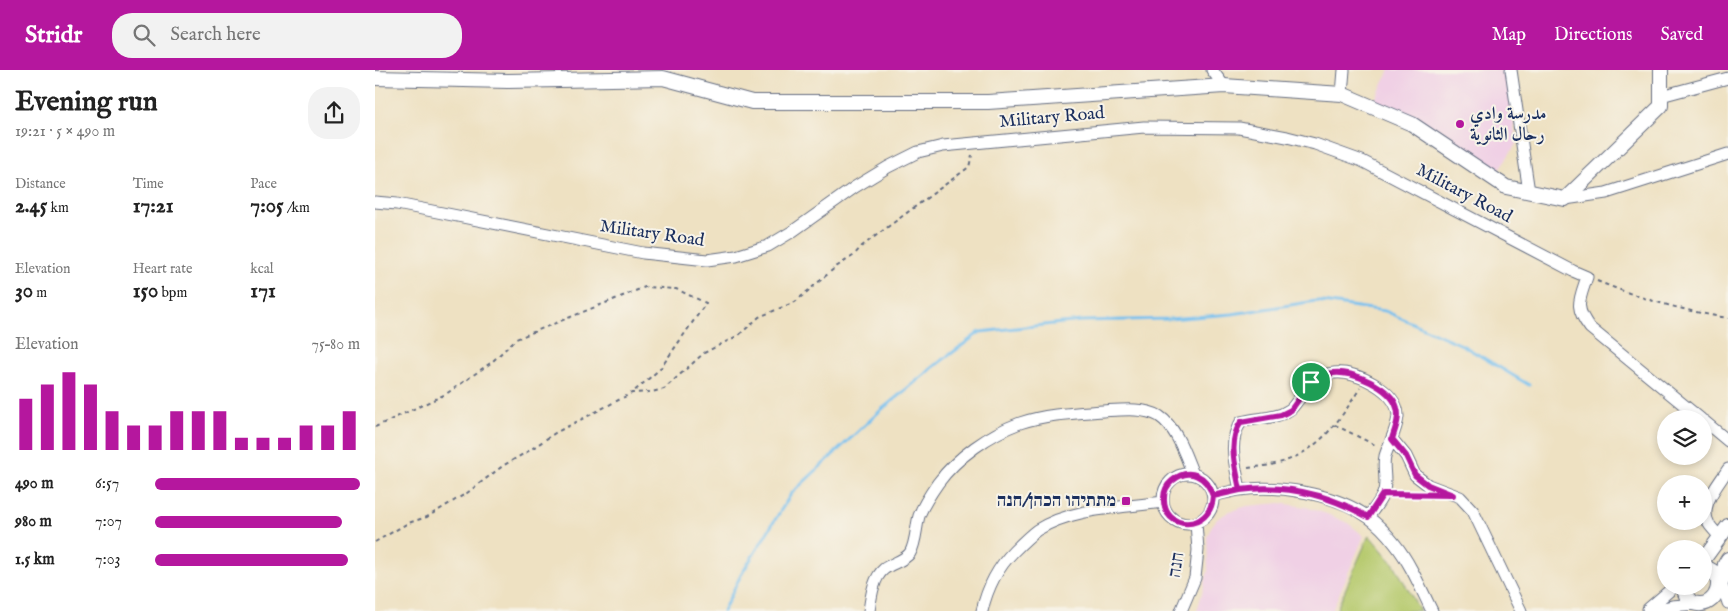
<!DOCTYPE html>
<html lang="en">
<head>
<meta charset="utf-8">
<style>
  :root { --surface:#fff; --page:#f2f2f2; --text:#222; --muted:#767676; --accent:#b5179e }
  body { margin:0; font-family:"IM FELL English",Amiri,"Frank Ruhl Libre",serif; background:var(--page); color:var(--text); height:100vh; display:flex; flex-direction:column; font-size:19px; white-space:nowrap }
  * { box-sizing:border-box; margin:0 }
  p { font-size:16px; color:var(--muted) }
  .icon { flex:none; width:28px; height:28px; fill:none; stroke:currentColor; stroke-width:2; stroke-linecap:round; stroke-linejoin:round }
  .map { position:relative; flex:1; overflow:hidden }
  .panel { display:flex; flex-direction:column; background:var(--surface); width:375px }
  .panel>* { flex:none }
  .fabs { position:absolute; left:1282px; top:340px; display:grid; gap:10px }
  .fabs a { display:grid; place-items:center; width:55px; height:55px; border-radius:50%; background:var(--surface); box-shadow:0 2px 8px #0003; font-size:25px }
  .pin { position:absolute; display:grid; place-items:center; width:42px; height:42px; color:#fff; margin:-21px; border:2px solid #fff; border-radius:50%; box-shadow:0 1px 5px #0007 }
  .round { display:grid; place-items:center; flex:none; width:52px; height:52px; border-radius:20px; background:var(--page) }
  .head { display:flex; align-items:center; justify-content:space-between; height:85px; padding:0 15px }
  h1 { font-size:28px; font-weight:800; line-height:38px }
  .figures { display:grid; grid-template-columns:repeat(3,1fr); gap:8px; height:85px; padding:5px 15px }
  .figures div { display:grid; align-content:center }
  .figures b { font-size:21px; font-weight:800 }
  .figures small { font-size:14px; font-weight:400 }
  .figures p { font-size:14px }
  .chart { height:140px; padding:10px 15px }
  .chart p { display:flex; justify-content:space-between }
  .chart svg { width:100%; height:90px; margin-top:5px; stroke:var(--accent); stroke-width:6 }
  ul { padding:0 15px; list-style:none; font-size:16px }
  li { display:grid; grid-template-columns:80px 60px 1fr; align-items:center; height:38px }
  li i { height:12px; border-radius:6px; background:var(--accent) }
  header { display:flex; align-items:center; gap:30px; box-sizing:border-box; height:70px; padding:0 25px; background:var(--accent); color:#fff }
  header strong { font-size:24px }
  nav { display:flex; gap:28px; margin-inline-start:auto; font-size:18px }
  .search { width:350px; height:45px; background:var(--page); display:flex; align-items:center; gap:12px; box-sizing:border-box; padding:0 18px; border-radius:20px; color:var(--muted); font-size:19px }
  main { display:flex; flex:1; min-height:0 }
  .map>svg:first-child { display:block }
  .built { fill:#f0d0e5 }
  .green { fill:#b5c96c; stroke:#687c65 }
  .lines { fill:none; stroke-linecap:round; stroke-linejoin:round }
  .stream { stroke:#76c0ef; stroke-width:3 }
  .minor-casing { stroke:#656d81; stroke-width:13 }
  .tertiary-casing { stroke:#656d81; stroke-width:16 }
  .path { stroke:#656d81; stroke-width:2; stroke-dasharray:4 4; stroke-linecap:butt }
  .minor { stroke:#fff; stroke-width:11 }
  .tertiary { stroke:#fff; stroke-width:14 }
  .route-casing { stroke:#fff; stroke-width:10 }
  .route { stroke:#b5179e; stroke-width:6 }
  .poi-dot { fill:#b5179e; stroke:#f7f3e8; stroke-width:2 }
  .labels { text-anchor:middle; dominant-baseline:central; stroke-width:4; stroke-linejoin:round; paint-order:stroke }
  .poi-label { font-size:18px; font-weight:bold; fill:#1b2f5e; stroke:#f7f3e8; text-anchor:start }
  .street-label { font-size:18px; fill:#1b2f5e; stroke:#f7f3e8 }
</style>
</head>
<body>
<header>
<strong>Stridr</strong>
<div class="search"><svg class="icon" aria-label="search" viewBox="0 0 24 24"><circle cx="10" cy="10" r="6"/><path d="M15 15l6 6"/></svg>Search here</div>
<nav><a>Map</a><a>Directions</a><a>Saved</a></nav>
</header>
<main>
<section class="panel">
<div class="head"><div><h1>Evening run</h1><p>19:21 · 5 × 490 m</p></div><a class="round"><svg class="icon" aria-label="share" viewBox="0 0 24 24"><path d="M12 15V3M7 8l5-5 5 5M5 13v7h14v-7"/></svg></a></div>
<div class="figures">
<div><p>Distance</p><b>2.45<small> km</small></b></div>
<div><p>Time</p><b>17:21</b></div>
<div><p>Pace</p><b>7:05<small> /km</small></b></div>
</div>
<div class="figures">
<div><p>Elevation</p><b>30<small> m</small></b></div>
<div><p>Heart rate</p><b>150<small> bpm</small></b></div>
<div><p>kcal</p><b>171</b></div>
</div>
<div class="chart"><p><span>Elevation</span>75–80 m</p>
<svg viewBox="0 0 160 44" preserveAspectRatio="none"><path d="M5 44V19M15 44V12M25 44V6M35 44V12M45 44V25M55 44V32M65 44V32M75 44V25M85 44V25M95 44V25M105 44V38M115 44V38M125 44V38M135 44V32M145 44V32M155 44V25"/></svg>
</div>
<ul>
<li><b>490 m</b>6:57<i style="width:100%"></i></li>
<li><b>980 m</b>7:07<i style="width:91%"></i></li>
<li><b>1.5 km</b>7:03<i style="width:94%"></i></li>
</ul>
</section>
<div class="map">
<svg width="1353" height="541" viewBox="0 0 1353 541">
  <rect width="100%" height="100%" fill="#f7f3e8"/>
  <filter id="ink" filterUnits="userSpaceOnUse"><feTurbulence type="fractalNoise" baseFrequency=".02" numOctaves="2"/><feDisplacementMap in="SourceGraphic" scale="10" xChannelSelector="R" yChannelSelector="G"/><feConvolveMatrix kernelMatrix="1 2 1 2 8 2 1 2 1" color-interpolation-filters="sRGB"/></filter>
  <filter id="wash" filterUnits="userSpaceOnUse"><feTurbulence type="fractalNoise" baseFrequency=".0096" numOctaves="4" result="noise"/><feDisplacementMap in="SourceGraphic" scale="20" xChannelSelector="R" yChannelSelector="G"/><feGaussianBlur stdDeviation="1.12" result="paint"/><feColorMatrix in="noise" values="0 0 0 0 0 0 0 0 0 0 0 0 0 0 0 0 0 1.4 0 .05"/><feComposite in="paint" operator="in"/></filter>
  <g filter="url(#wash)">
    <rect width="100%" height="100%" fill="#eee1c2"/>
    <path class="built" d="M1015 0H1133L1141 74 1119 108 998 33Z
      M905 433 931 437 952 444 973 453 989 466 957 541H822L833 501 832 467 836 457 842 449 855 441 872 436Z"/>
    <path class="green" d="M994 465 1019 494 1045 541H961Z"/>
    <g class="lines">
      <path class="stream" d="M348 541 366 505 416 424 506 340 561 295 605 262 706 251 794 249 857 244 941 231 1010 241 1087 275 1154 315"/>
    </g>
  </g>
  <g filter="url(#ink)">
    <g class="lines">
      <g class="minor-casing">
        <path id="minor" d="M837 0 849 16
          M1136 0 1154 122
          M967 24 969 0
          M1286 26 1353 8
          M1190 129 1231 123 1353 84
          M0 132 22 134 268 183 332 190 361 186 393 176 418 161 480 117 513 97 543 82 568 76 769 57 864 58 912 67 940 74 987 91 1198 201 1212 207C1204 231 1199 237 1215 258L1326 349
          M1329 351 1353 371
          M1017 369 1031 386 1040 405 1053 415 1085 427 1098 441 1146 541
          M788 429a25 25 0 1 1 50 0a25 25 0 1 1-50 0Z
          M865 420C861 397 852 372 866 352 882 347 900 350 914 340 918 338 921 332 924 329 933 316 942 304 959 303 981 300 1023 321 1023 346 1022 360 1014 373 1010 386 1007 398 1013 412 1008 424 1005 432 998 440 993 447
          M838 426C847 424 855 421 864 420 902 414 962 424 993 447 1003 454 1013 465 1020 474 1036 494 1046 519 1057 541
          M1345 467C1342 463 1337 459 1334 454 1323 436 1344 414 1353 399
          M1348 518 1353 533
          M1273 539 1300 516
          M494 541C496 528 498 508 509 499 517 493 529 491 535 483 541 473 541 457 544 446 548 435 556 423 563 413 582 387 615 364 645 353 671 344 700 343 728 341 745 340 769 337 784 346 802 358 810 385 818 404
          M607 541C612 519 623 497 639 481 646 474 654 466 662 460 699 437 746 438 788 432
          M806 541 820 508 823 480 821 453
          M1276 541 1297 536 1320 534"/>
      </g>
      <g class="tertiary-casing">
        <path id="tertiary" d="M0 8 133 11 288 8 377 32H613L849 16 967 24 1037 54 1131 117 1190 129 1286 36V0
          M1329 489 1353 456
          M1347 511 1350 494 1353 489
          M1309 516C1309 523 1312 529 1318 533 1344 541 1353 502 1329 497"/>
      </g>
      <path class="path" d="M1222 211C1264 228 1308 241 1353 248
        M960 355 1002 376
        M0 357 71 324 117 292 141 269 270 217 301 219 331 233 285 299 257 323
        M873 398C882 397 891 396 900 394 942 384 964 352 985 318
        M1020 424H1046
        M0 472 33 453 52 447 92 423 129 395 152 382 180 363 257 323 277 322 289 319 329 283 364 265 384 247 420 232 461 197 478 186 487 176 594 97 597 85"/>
      <use href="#minor" class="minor"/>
      <use href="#tertiary" class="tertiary"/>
    </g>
  </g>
  <g class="lines" filter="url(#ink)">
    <g class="route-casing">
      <path id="route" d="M936 312 916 340 906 345 866 352C852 372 861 398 865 420L838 426C832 406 814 396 797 411 791 416 789 421 789 428 787 461 836 463 838 426 847 424 856 421 865 420 910 414 954 425 993 447L1008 424 1078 425 1053 415 1040 405 1031 386 1017 369C1020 359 1025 348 1022 338 1017 318 977 300 958 303 950 304 943 308 936 312"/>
    </g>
    <use href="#route" class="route"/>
  </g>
  <g class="poi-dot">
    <circle cx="1085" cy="54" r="5"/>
    <rect x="746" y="426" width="10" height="10" rx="2.5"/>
  </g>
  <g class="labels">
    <g class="poi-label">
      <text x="1095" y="44">مدرسة وادي<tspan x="1095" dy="21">رحال الثانوية</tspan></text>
      <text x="741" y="431" text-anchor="end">מתתיהו הכהן/חנה</text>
    </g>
    <g class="street-label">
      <text transform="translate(677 48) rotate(-5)">Military Road</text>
      <text transform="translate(1089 124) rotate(28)">Military Road</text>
      <text transform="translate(277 164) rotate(8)">Military Road</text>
      <text transform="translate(802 495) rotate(-81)">חנה</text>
    </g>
  </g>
</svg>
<div class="fabs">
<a><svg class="icon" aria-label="layers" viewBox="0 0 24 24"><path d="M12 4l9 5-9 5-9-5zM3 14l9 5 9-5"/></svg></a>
<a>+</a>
<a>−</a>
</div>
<div class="pin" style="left:936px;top:312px;background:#1e9e55"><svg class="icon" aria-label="arrive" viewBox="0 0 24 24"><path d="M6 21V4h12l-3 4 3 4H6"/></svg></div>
</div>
</main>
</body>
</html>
